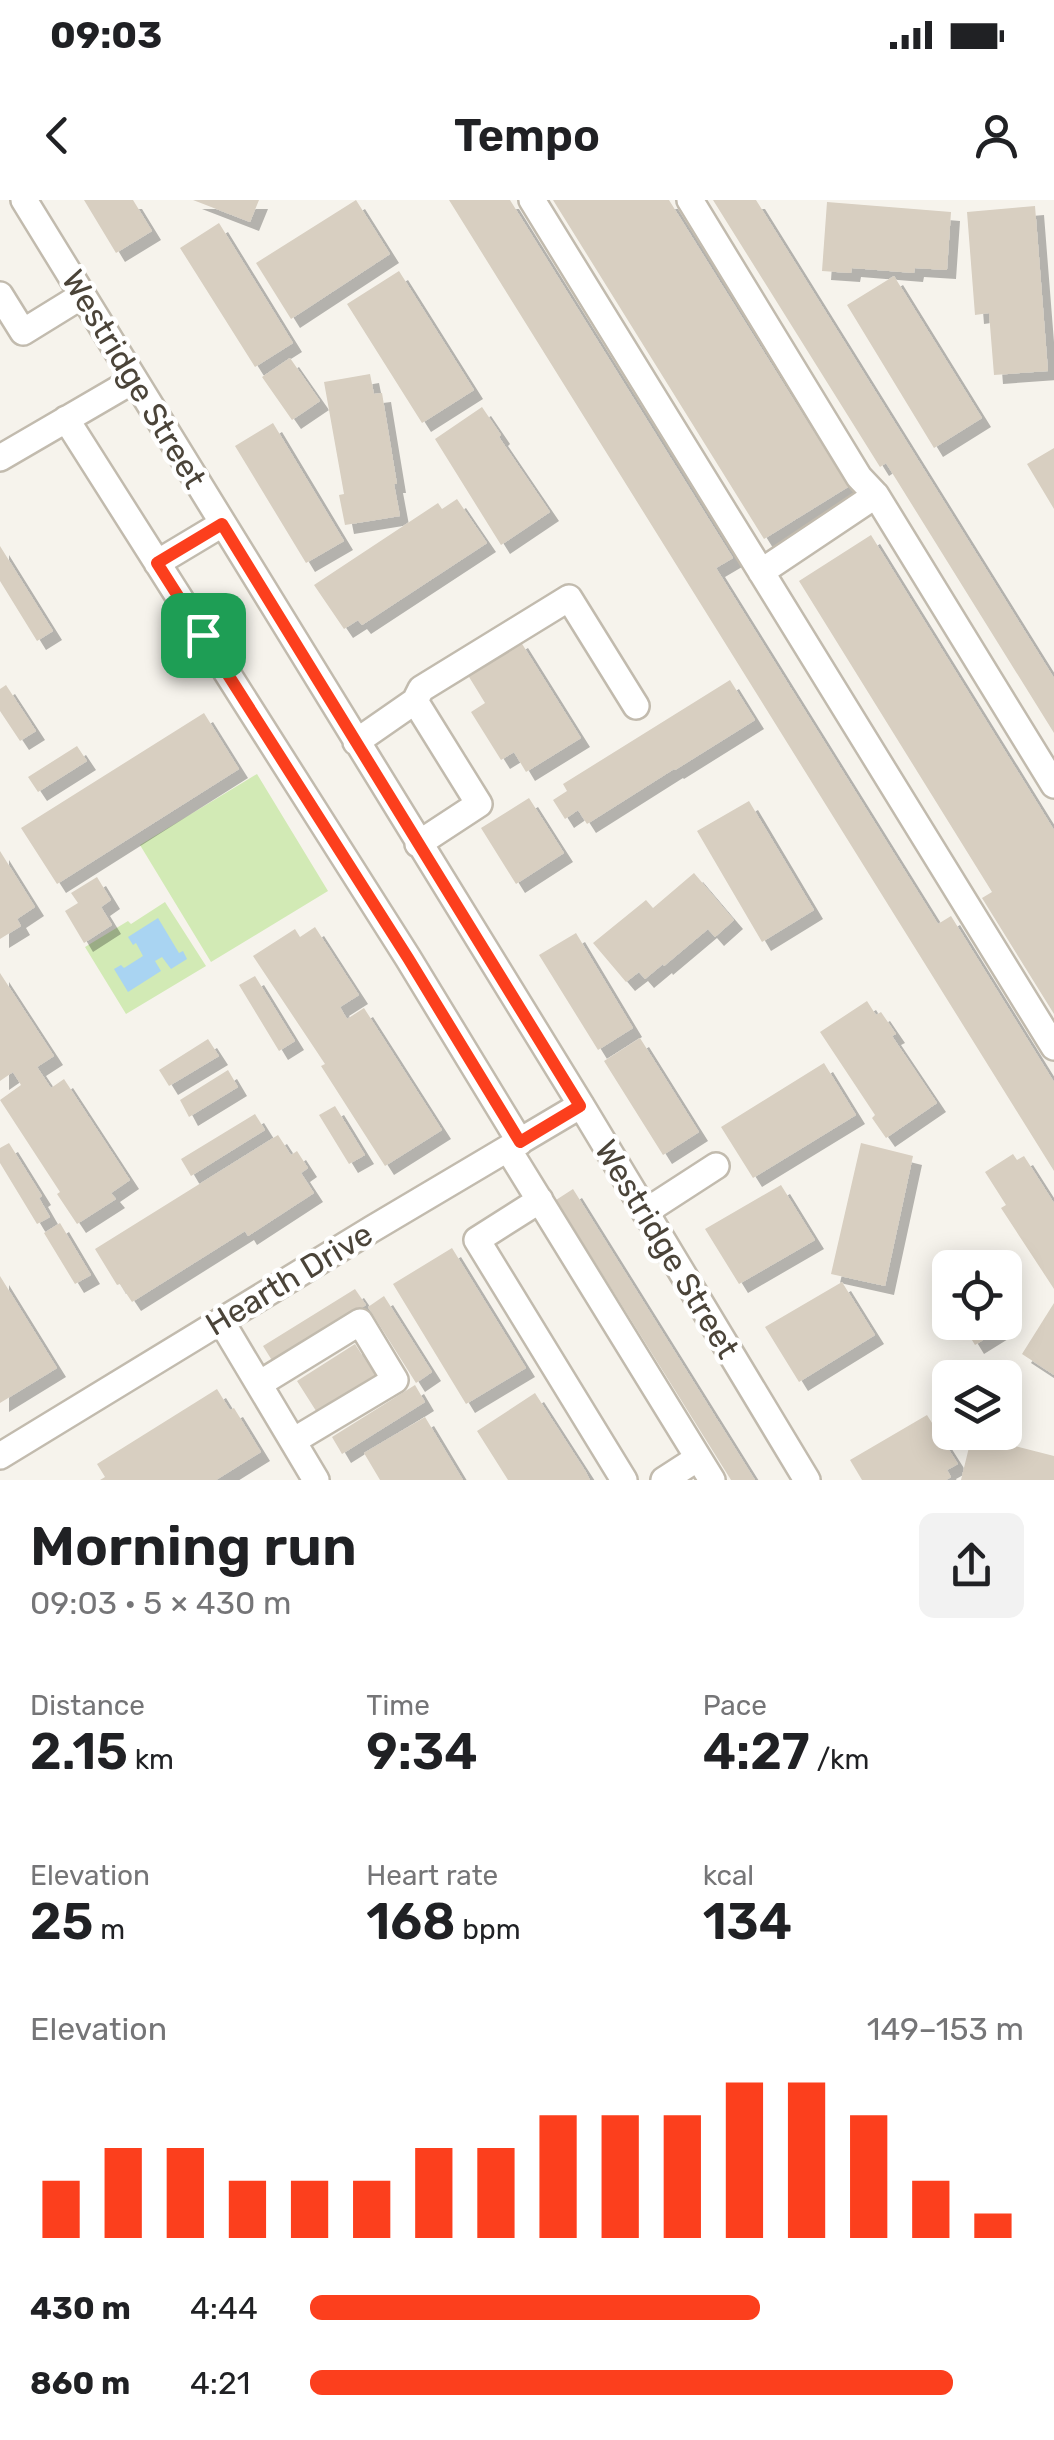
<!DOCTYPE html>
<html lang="en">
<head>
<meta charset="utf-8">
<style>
  :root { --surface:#fff; --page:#f2f2f2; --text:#202124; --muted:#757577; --accent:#fc3f1d }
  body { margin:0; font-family:Rubik,sans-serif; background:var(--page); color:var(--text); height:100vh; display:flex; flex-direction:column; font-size:38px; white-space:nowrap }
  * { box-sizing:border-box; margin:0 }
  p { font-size:32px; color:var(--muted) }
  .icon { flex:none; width:55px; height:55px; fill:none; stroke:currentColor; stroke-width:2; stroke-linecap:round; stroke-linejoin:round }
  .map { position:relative; height:1280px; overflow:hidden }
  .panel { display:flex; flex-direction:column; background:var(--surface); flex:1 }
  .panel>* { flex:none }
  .fabs { position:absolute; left:932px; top:1050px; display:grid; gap:20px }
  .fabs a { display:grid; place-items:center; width:90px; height:90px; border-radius:15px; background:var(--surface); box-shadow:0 5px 25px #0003; font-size:50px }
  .pin { position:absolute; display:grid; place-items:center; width:85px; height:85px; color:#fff; margin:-42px; border-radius:20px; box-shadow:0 5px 15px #0006 }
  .round { display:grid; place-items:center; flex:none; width:105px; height:105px; border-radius:15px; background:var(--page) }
  .headline { display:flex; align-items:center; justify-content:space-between; height:170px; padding:0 30px }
  h1 { font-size:55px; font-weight:600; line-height:75px }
  .metrics { display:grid; grid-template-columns:repeat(3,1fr); gap:15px; height:170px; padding:10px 30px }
  .metrics div { display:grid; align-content:center }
  .metrics b { font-size:50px; font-weight:600 }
  .metrics small { font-size:28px; font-weight:400 }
  .metrics p { font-size:28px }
  .chart { height:280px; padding:20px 30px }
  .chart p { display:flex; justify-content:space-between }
  .chart svg { width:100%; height:180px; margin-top:10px; stroke:var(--accent); stroke-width:6 }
  ul { padding:0 30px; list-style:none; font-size:32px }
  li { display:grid; grid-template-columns:160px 120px 1fr; align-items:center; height:75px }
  li i { height:25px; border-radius:12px; background:var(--accent) }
  .status { display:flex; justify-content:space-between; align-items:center; height:70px; padding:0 50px; background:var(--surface); direction:ltr }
  .status svg { height:28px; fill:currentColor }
  header { display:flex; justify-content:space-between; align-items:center; height:130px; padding:0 30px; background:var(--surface); font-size:45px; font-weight:600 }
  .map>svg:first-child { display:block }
  .green { fill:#d2eab5 }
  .water { fill:#a9d4f2 }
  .building { fill:#d8cfc1; filter:url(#shadow) }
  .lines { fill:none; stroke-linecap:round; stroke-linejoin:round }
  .minor-casing { stroke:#c2bbae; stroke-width:30 }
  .minor { stroke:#fff; stroke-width:25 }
  .route-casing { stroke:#fff; stroke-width:20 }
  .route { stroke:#fc3f1d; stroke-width:12 }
  .labels { text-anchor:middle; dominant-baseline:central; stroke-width:9; stroke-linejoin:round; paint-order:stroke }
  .street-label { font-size:32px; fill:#4b4439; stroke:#fff }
</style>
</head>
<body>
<div class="status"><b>09:03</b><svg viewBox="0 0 49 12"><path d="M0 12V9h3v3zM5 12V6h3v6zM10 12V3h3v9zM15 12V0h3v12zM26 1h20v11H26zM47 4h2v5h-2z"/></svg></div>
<header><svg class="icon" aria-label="back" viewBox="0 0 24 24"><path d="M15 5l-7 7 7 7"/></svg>Tempo<svg class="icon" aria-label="person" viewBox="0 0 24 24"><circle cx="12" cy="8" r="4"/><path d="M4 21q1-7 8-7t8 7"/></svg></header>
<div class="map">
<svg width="1054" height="1280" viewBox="0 0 1054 1280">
  <defs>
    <filter id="shadow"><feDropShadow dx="9" dy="9" stdDeviation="0" flood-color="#0004"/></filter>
  </defs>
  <rect width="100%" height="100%" fill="#f6f3ec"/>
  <path class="green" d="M257 574 328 691 211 762 140 645Z
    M165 702 206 766 126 814 85 747 128 721 131 724Z"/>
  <path class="water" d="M158 718 179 753 183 751 187 759 171 769 162 757 155 761 161 771 128 792 114 769 121 765 124 768 143 756 136 743 133 745 128 737Z"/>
  <path class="building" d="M84 0H133L152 31 116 53Z
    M193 0H259L250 22Z
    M356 0 390 54 291 119 256 63Z
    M449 0H510L733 358 716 368 938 724 951 716 1054 882V971Z
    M553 0H669L848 287 764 339Z
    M713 0H756L1054 478V533L886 263 880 267Z
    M827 2 951 12 947 70 915 68 914 73 852 68 851 73 822 71Z
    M1035 6 1048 171 994 175 989 113 975 115 967 12Z
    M219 23 293 143 255 167 180 48Z
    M399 71 474 190 422 223 347 104Z
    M894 76 982 218 934 248 847 105Z
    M290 158 320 201 292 220 262 177Z
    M370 174 374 194 382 193 397 284H394L400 316 345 325 339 295 344 294 324 182Z
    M482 207 501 235 499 237 550 312 501 345 435 239Z
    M273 223 344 341 306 363 235 246Z
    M1054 248V309L1027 264Z
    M457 299 487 343 362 425 358 420 344 429 314 385 438 303 442 309Z
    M871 335 1054 630V814L982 698 992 692 799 381Z
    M0 346 53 431 37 441 0 381Z
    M519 439 581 538 526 572 514 552 501 560 471 512 485 503 466 472Z
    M730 480 755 520 675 570 674 569 587 624 578 610 565 619 553 600 567 591 563 584Z
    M6 485 36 531 20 541 0 511V489Z
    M204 513 239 569 57 684 21 628Z
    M77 546 87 561 38 592 28 577Z
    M529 598 564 653 516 684 481 628Z
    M749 601 814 710 762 742 697 631Z
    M0 651 35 707 17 719 21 726 0 739Z
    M694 673 734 720 715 737 708 729 664 766 663 764 645 779 639 772 626 782 593 743 646 700 653 708Z
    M97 677 111 700 101 707 112 725 84 743 65 711 78 703 71 693Z
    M315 727 359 795 340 807 347 819 364 808 442 930 385 966 321 866 325 864 253 756 295 729 300 737Z
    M576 733 633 828 598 850 539 755Z
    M0 773 54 856 37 867 51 888 64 879 130 980 111 993 116 999 77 1024 57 994 60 992 0 900 21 885 13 872 0 881Z
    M255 776 295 841 279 851 239 785Z
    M867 801 876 815 881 812 896 834 892 836 937 903 886 938 872 918 875 915 820 832Z
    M640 838 699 932 663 955 604 861Z
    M208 839 219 856 169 886 159 870Z
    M824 863 856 915 753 978 721 927Z
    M228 870 238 887 189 917 180 900Z
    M335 906 365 955 349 964 319 915Z
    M255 914 265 930 191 976 181 959Z
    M278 935 291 955 297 951 308 968 301 973 314 993 248 1036 245 1031 132 1102 120 1084 117 1085 95 1049Z
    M9 943 42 996 39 998 50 1017 37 1024 0 963V948Z
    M861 943 913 956 885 1086 831 1074Z
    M1013 954 1017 960 1024 956 1054 1003V1089L1001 1008 1006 1005 985 972Z
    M781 985 815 1040 739 1084 705 1029Z
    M573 989 755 1280H731L556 1000Z
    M60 1023 91 1075 75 1084 44 1033Z
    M452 1048 526 1168 466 1204 393 1084Z
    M0 1076 57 1168 0 1203Z
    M842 1082 875 1135 799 1182 765 1127Z
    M355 1089 366 1105 273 1162 263 1146Z
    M384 1096 432 1172 416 1183 368 1107Z
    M1054 1103V1175L1022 1154Z
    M961 1122H1002L1004 1127 975 1145Z
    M355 1144 376 1177 318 1214 297 1181Z
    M415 1185 425 1202 342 1254 332 1237Z
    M217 1189 230 1210 234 1208 261 1252 216 1280H100L105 1277 97 1264Z
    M535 1193 586 1272 590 1280H508L477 1231Z
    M927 1215 958 1264 947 1270 951 1277 946 1280H862L850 1260Z
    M425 1217 463 1280H380L364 1253Z
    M972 1235 1054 1256V1280H961Z"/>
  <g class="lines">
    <g class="minor-casing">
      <path id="minor" d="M24 0 581 905 807 1280
        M532 0 1054 847
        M690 0 859 277 876 295 1054 585
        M0 95 23 132 83 95
        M66 219 408 758 520 942
        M0 258 134 180
        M157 363 222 324
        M761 372 876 295
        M415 501 479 604 418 644
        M356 542 415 501 421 489 569 398 636 506
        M508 949 712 1280
        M540 1000 477 1040 624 1280
        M645 1012 716 966
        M221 1121 316 1280
        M259 1184 360 1122 395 1180 293 1241
        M0 1256 372 1029 581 905
        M664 1280 698 1258"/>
    </g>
    <use href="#minor" class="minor"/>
  </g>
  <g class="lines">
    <g class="route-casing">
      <path id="route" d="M222 324 580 906 520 942 408 758 157 363Z"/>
    </g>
    <use href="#route" class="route"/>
  </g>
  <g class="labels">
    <g class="street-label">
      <text transform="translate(134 179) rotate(59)">Westridge Street</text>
      <text transform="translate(667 1049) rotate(59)">Westridge Street</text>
      <text transform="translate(289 1079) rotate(-31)">Hearth Drive</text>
    </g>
  </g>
</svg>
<div class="fabs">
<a><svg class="icon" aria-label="locate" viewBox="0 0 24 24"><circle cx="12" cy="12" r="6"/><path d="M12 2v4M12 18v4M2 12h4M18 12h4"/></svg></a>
<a><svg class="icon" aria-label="layers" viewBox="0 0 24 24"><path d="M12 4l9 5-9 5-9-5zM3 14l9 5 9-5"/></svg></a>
</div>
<div class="pin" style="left:203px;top:435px;background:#1e9e55"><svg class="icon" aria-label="arrive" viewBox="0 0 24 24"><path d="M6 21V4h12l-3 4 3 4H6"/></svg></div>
</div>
<section class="panel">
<div class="headline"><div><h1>Morning run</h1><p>09:03 · 5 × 430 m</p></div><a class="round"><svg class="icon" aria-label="share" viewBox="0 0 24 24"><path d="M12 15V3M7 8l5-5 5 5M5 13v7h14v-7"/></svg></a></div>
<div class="metrics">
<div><p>Distance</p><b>2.15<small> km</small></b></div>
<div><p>Time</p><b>9:34</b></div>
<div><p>Pace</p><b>4:27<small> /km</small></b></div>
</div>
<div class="metrics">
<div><p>Elevation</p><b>25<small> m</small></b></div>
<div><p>Heart rate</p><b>168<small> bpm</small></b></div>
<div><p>kcal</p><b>134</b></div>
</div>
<div class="chart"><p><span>Elevation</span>149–153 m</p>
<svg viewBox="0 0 160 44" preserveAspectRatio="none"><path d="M5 44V30M15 44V22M25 44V22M35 44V30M45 44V30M55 44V30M65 44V22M75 44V22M85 44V14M95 44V14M105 44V14M115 44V6M125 44V6M135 44V14M145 44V30M155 44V38"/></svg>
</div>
<ul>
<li><b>430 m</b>4:44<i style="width:63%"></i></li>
<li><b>860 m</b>4:21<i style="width:90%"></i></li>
</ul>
</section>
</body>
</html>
